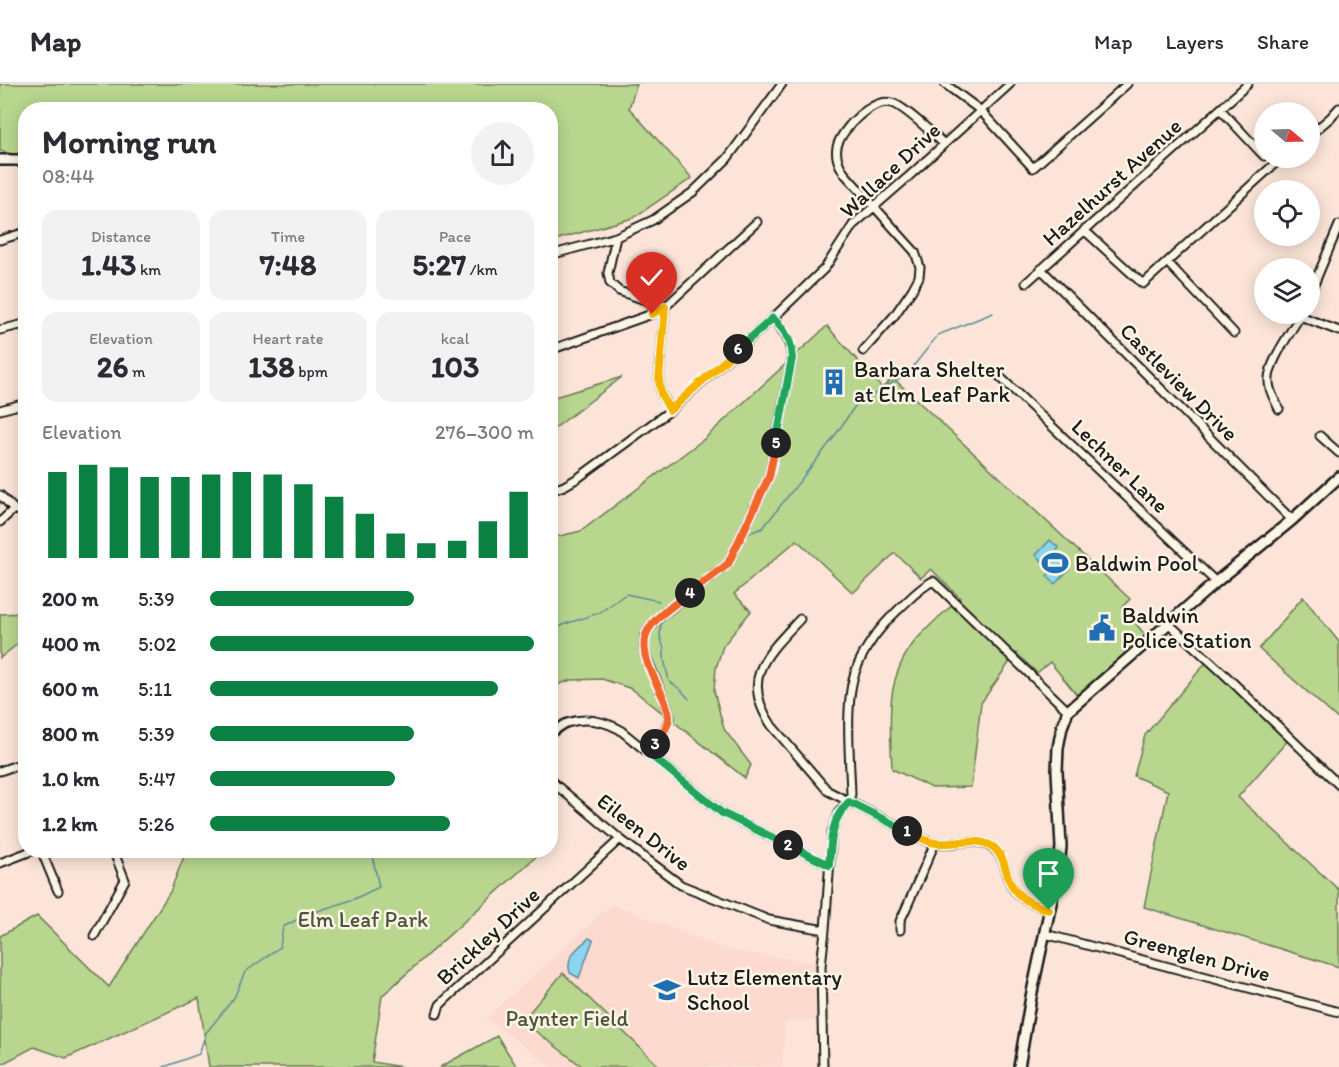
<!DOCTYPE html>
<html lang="en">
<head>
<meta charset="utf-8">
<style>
  :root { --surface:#fff; --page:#f2f2f3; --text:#2b2b33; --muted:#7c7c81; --line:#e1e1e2; --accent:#0b8043 }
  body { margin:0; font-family:Itim,sans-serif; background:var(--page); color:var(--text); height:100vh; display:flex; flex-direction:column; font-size:22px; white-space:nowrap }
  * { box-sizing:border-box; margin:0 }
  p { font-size:20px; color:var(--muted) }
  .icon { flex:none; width:33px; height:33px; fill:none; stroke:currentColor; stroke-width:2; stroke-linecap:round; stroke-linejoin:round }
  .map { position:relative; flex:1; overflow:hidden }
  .details { position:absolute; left:18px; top:18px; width:540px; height:756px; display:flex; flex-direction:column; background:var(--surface); border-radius:24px; box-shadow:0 3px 15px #0003 }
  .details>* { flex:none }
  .needle { width:39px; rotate:109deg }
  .buttons { position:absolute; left:1254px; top:18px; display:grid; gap:12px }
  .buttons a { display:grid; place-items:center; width:66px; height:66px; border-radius:50%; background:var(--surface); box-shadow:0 3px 15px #0003; font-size:30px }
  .pin { position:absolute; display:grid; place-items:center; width:51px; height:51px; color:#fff; margin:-62px -26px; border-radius:50% 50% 50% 0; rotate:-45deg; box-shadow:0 0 6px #0007 }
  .pin .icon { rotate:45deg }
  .km { position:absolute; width:30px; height:30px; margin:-15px; border-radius:50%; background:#222; color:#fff; font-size:16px; line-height:30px; text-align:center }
  .round { display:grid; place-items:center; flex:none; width:63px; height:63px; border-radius:32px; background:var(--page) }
  .overview { display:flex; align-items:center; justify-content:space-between; height:102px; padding:0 24px }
  h1 { font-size:33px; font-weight:800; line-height:45px }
  .figures { display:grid; grid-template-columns:repeat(3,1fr); gap:9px; height:102px; padding:6px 24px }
  .figures div { display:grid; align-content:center; border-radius:15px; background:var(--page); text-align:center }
  .figures b { font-size:30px; font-weight:800 }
  .figures small { font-size:16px; font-weight:400 }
  .figures p { font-size:16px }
  .chart { height:168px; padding:12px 24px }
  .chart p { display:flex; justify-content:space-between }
  .chart svg { width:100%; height:108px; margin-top:6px; stroke:var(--accent); stroke-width:6 }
  ul { padding:0 24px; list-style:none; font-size:20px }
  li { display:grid; grid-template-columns:96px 72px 1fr; align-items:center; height:45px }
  li i { height:15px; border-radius:8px; background:var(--accent) }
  header { display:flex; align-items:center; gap:36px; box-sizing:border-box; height:84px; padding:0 30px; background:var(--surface); border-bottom:2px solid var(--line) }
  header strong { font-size:28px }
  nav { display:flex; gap:33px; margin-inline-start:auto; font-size:21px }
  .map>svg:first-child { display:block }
  .built { fill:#fcdacf }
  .green { fill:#b8d68e; stroke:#6a7955; stroke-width:1.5 }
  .water { fill:#8cd5ee; stroke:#5f8b9a; stroke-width:1.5 }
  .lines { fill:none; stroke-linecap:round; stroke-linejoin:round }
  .stream { stroke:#5f8b9a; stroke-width:1.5 }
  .street-casing { stroke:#1c1c1c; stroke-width:11 }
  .secondary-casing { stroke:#1c1c1c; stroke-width:14 }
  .street { stroke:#fcf5e5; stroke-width:7 }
  .secondary { stroke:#fcf5e5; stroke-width:9 }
  .split-1-casing { stroke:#fff; stroke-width:12 }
  .split-2-casing { stroke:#fff; stroke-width:12 }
  .split-3-casing { stroke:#fff; stroke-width:12 }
  .split-4-casing { stroke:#fff; stroke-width:12 }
  .split-5-casing { stroke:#fff; stroke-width:12 }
  .split-6-casing { stroke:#fff; stroke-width:12 }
  .split-7-casing { stroke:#fff; stroke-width:12 }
  .split-1 { stroke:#f5b400; stroke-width:8 }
  .split-2 { stroke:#22a559; stroke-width:8 }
  .split-3 { stroke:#22a559; stroke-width:8 }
  .split-4 { stroke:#f0652b; stroke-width:8 }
  .split-5 { stroke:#f0652b; stroke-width:8 }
  .split-6 { stroke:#22a559; stroke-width:8 }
  .split-7 { stroke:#f5b400; stroke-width:8 }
  .labels { text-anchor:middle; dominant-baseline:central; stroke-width:5; stroke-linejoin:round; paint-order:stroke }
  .street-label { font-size:22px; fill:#1c1c1c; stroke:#fcf5e5 }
  .poi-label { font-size:22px; fill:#1c1c1c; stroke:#fcf5e5; text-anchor:start }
  .park-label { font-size:22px; fill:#4b543e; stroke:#fcf5e5 }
</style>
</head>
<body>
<header>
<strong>Map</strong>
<nav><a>Map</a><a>Layers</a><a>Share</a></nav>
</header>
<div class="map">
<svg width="1339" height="983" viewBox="0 0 1339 983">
  <rect width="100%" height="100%" fill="#fce5d8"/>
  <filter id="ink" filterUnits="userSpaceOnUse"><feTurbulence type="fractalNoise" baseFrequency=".0167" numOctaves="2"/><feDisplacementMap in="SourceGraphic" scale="12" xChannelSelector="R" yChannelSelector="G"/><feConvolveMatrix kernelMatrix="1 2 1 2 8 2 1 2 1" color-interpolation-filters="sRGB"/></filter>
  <g filter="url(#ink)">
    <path class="built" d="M612 820 728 866 816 879 817 937 785 938 782 983H551L486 934Z"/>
    <path class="green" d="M0 0H637L629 24 692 94 633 134 551 157 550 26H26L25 73 0 67Z
      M827 242 882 304 893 294 1130 515 1122 523 1146 552 1077 611 1050 578 1037 589 1016 569 981 619 971 703 932 704 892 685C890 638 884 594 916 556 929 541 946 527 960 514L931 485 921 494 895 469 853 509 797 456 734 510 751 527 723 562 716 584 714 607 724 645 751 681 745 694 632 605 602 595 571 596 551 603V454L581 447 704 355Z
      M622 293 551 347V314Z
      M1303 513 1339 558V636L1259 565Z
      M26 529 25 554 0 574V530Z
      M1208 576 1290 654 1238 713 1339 806V883L1144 823 1168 707 1134 692 1145 651Z
      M186 767V766L542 767 382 912 372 978 402 983H209L199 914 66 974 34 963 0 981V852L37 832 109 903 170 808Z
      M563 889 660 983H583L522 937Z
      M497 952 517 983H440Z"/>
    <path class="water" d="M1050 456 1059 464 1052 472 1054 473 1056 471 1070 484 1055 500 1047 492 1052 486 1036 471Z
      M589 854 593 856 579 894 570 889C565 872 577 865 589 854Z"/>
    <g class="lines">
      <path class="stream" d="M749 449 763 444 832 356 855 322 908 289 938 251 993 229
        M661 539 660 552 664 565V575L669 597 681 606 689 615
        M550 548 565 540 599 529 626 510 659 517
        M164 983 199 970 206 949 234 914 245 888 280 863 283 843 306 831 354 815 379 803 374 780 373 766"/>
      <g class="street-casing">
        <path id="street" d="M945 0 980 26 1033 84 1127 0
          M1221 26 1264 72
          M1310 51 1330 34 1339 24
          M1084 146 1143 200 1281 74
          M616 153 608 189 610 199 619 207 665 223 659 296 661 310 671 326
          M0 156 26 148
          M550 171 616 153 653 136 693 108 727 75 782 0
          M1167 178 1234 249
          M1041 185 1292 436
          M1026 199 1248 0
          M1310 210 1339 141
          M1300 232 1339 247
          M24 240 26 249
          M0 246 24 240 26 237
          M550 266 652 230 665 223 757 138
          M863 267 894 232 912 206 919 193 920 183 915 168 844 89C839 81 835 73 837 63 841 45 873 13 892 19 904 22 933 50 944 60
          M999 292 1216 498
          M1279 325C1275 316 1269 308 1269 298 1267 280 1292 247 1301 230
          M0 326 26 319
          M1320 352 1339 369
          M550 407 564 402 578 394 671 326 773 234 825 184 853 141 907 94 1010 0
          M0 411 14 425 26 430
          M0 438 14 425
          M800 535C767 570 739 594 772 642L828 707 925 756C928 757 931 758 934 759 953 763 976 751 993 764 1005 773 1005 788 1011 801 1018 815 1035 821 1049 826
          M1168 539 1224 590 1339 701
          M550 650C555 647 561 641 567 639 585 633 603 637 619 645L722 729 829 781
          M648 669 664 647 670 634 667 622 646 573 644 562 645 552 650 543 662 531 728 480 769 393 792 274C789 254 785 249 773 234
          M0 687 17 681 26 679
          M550 696 620 755 681 801 769 836 825 846
          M41 766 58 807
          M0 779 34 766
          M900 846V837L904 829 935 759
          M1045 850 1339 928
          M94 852 125 796 113 766
          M437 930 440 921 445 916 620 755
          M823 983 821 882 825 846 832 748 840 726 849 718 851 710C850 676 844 616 856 586 865 562 880 543 898 526 910 515 919 504 933 497L1068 627"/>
      </g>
      <g class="secondary-casing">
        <path id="secondary" d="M0 76H18L26 80
          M1019 983 1031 913 1059 782 1061 763 1057 687 1058 664 1062 643 1068 627 1216 498 1292 436 1339 393"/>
      </g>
      <use href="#street" class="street"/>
      <use href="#secondary" class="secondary"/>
    </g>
  </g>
  <g class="lines" filter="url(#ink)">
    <g class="split-1-casing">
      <path id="split-1" d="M907 747C916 751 927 759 937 759 955 761 976 752 993 763 1005 772 1005 788 1011 800 1018 815 1035 821 1049 826"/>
    </g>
    <g class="split-2-casing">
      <path id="split-2" d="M788 761 829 781C831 758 831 734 849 718L907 747"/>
    </g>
    <g class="split-3-casing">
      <path id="split-3" d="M655 660 648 669 722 729 788 761"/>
    </g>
    <g class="split-4-casing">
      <path id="split-4" d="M655 660C660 653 667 645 669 636 670 629 666 620 663 613 654 593 635 564 650 543 660 529 677 519 690 509"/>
    </g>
    <g class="split-5-casing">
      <path id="split-5" d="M690 509 728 480 769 393 776 359"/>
    </g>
    <g class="split-6-casing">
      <path id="split-6" d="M738 265 773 234 784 247 790 259 792 274 776 359"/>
    </g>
    <g class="split-7-casing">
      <path id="split-7" d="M652 230 665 223 659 296 661 310 670 326 738 265"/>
    </g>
    <use href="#split-1" class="split-1"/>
    <use href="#split-2" class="split-2"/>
    <use href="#split-3" class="split-3"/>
    <use href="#split-4" class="split-4"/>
    <use href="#split-5" class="split-5"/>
    <use href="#split-6" class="split-6"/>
    <use href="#split-7" class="split-7"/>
  </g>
  <defs>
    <g id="building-bare" transform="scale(2.07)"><path d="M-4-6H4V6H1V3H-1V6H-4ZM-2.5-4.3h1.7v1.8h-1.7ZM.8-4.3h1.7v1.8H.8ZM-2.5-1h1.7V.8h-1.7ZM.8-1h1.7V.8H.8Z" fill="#1f6fb2" stroke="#fcf5e5" stroke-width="2.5" paint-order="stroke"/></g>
    <g id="stadium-bare" transform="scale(2.07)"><path d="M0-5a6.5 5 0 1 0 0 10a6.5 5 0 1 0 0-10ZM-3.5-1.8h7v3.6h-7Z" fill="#1f6fb2" stroke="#fcf5e5" stroke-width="2.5" paint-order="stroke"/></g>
    <g id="civic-bare" transform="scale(2.07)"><path d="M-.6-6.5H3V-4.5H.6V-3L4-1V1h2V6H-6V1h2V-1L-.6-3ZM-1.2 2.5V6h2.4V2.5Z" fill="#1f6fb2" stroke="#fcf5e5" stroke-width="2.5" paint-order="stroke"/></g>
    <g id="school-bare" transform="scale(2.07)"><path d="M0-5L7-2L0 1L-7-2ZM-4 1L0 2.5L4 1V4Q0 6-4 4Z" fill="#1f6fb2" stroke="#fcf5e5" stroke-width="2.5" paint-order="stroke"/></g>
  </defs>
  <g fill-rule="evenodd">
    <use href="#building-bare" x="834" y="298"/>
    <use href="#stadium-bare" x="1055" y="479"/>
    <use href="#civic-bare" x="1102" y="544"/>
    <use href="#school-bare" x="667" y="906"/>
  </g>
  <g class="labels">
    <g class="street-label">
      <text transform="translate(890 86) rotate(-43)">Wallace Drive</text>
      <text transform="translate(1112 98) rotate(-42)">Hazelhurst Avenue</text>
      <text transform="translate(1179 298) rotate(45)">Castleview Drive</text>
      <text transform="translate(1120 382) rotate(44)">Lechner Lane</text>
      <text transform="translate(644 748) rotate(38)">Eileen Drive</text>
      <text transform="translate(488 852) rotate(-43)">Brickley Drive</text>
      <text transform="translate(1197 871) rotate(15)">Greenglen Drive</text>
    </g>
    <g class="poi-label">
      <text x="854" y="285">Barbara Shelter<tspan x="854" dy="25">at Elm Leaf Park</tspan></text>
      <text x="1075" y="479">Baldwin Pool</text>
      <text x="1122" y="531">Baldwin<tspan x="1122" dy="25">Police Station</tspan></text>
      <text x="687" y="893">Lutz Elementary<tspan x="687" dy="25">School</tspan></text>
    </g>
    <g class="park-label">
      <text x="363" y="835">Elm Leaf Park</text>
      <text x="567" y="934">Paynter Field</text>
    </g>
  </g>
</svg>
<div class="buttons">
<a><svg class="needle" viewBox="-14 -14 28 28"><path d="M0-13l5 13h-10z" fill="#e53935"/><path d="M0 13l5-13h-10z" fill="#7c7c81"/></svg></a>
<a><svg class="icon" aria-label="locate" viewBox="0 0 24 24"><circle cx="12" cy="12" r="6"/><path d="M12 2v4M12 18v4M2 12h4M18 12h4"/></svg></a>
<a><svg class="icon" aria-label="layers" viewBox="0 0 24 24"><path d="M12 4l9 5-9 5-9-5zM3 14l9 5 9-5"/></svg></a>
</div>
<div class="pin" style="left:1049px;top:826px;background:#1e9e55"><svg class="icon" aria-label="arrive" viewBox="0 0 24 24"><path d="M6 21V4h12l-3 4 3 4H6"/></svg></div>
<div class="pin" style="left:652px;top:230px;background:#d93025"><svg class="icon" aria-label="check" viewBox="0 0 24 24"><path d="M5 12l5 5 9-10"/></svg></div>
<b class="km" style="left:907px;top:747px">1</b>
<b class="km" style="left:788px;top:761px">2</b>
<b class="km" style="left:655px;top:660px">3</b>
<b class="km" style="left:690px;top:509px">4</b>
<b class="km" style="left:776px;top:359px">5</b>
<b class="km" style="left:738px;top:265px">6</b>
<section class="details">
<div class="overview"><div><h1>Morning run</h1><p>08:44</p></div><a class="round"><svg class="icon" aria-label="share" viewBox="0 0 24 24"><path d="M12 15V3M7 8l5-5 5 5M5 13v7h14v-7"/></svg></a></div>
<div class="figures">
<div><p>Distance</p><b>1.43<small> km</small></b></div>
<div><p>Time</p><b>7:48</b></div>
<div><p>Pace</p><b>5:27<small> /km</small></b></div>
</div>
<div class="figures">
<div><p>Elevation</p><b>26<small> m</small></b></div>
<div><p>Heart rate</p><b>138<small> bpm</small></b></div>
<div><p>kcal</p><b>103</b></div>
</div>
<div class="chart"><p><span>Elevation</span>276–300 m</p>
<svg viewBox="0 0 160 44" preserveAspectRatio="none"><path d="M5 44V9M15 44V6M25 44V7M35 44V11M45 44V11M55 44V10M65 44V9M75 44V10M85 44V14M95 44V19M105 44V26M115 44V34M125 44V38M135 44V37M145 44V29M155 44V17"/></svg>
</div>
<ul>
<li><b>200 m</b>5:39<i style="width:63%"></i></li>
<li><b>400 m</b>5:02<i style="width:100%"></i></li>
<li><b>600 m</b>5:11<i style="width:89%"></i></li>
<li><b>800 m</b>5:39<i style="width:63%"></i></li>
<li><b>1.0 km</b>5:47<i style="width:57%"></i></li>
<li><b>1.2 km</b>5:26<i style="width:74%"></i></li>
</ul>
</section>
</div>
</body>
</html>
